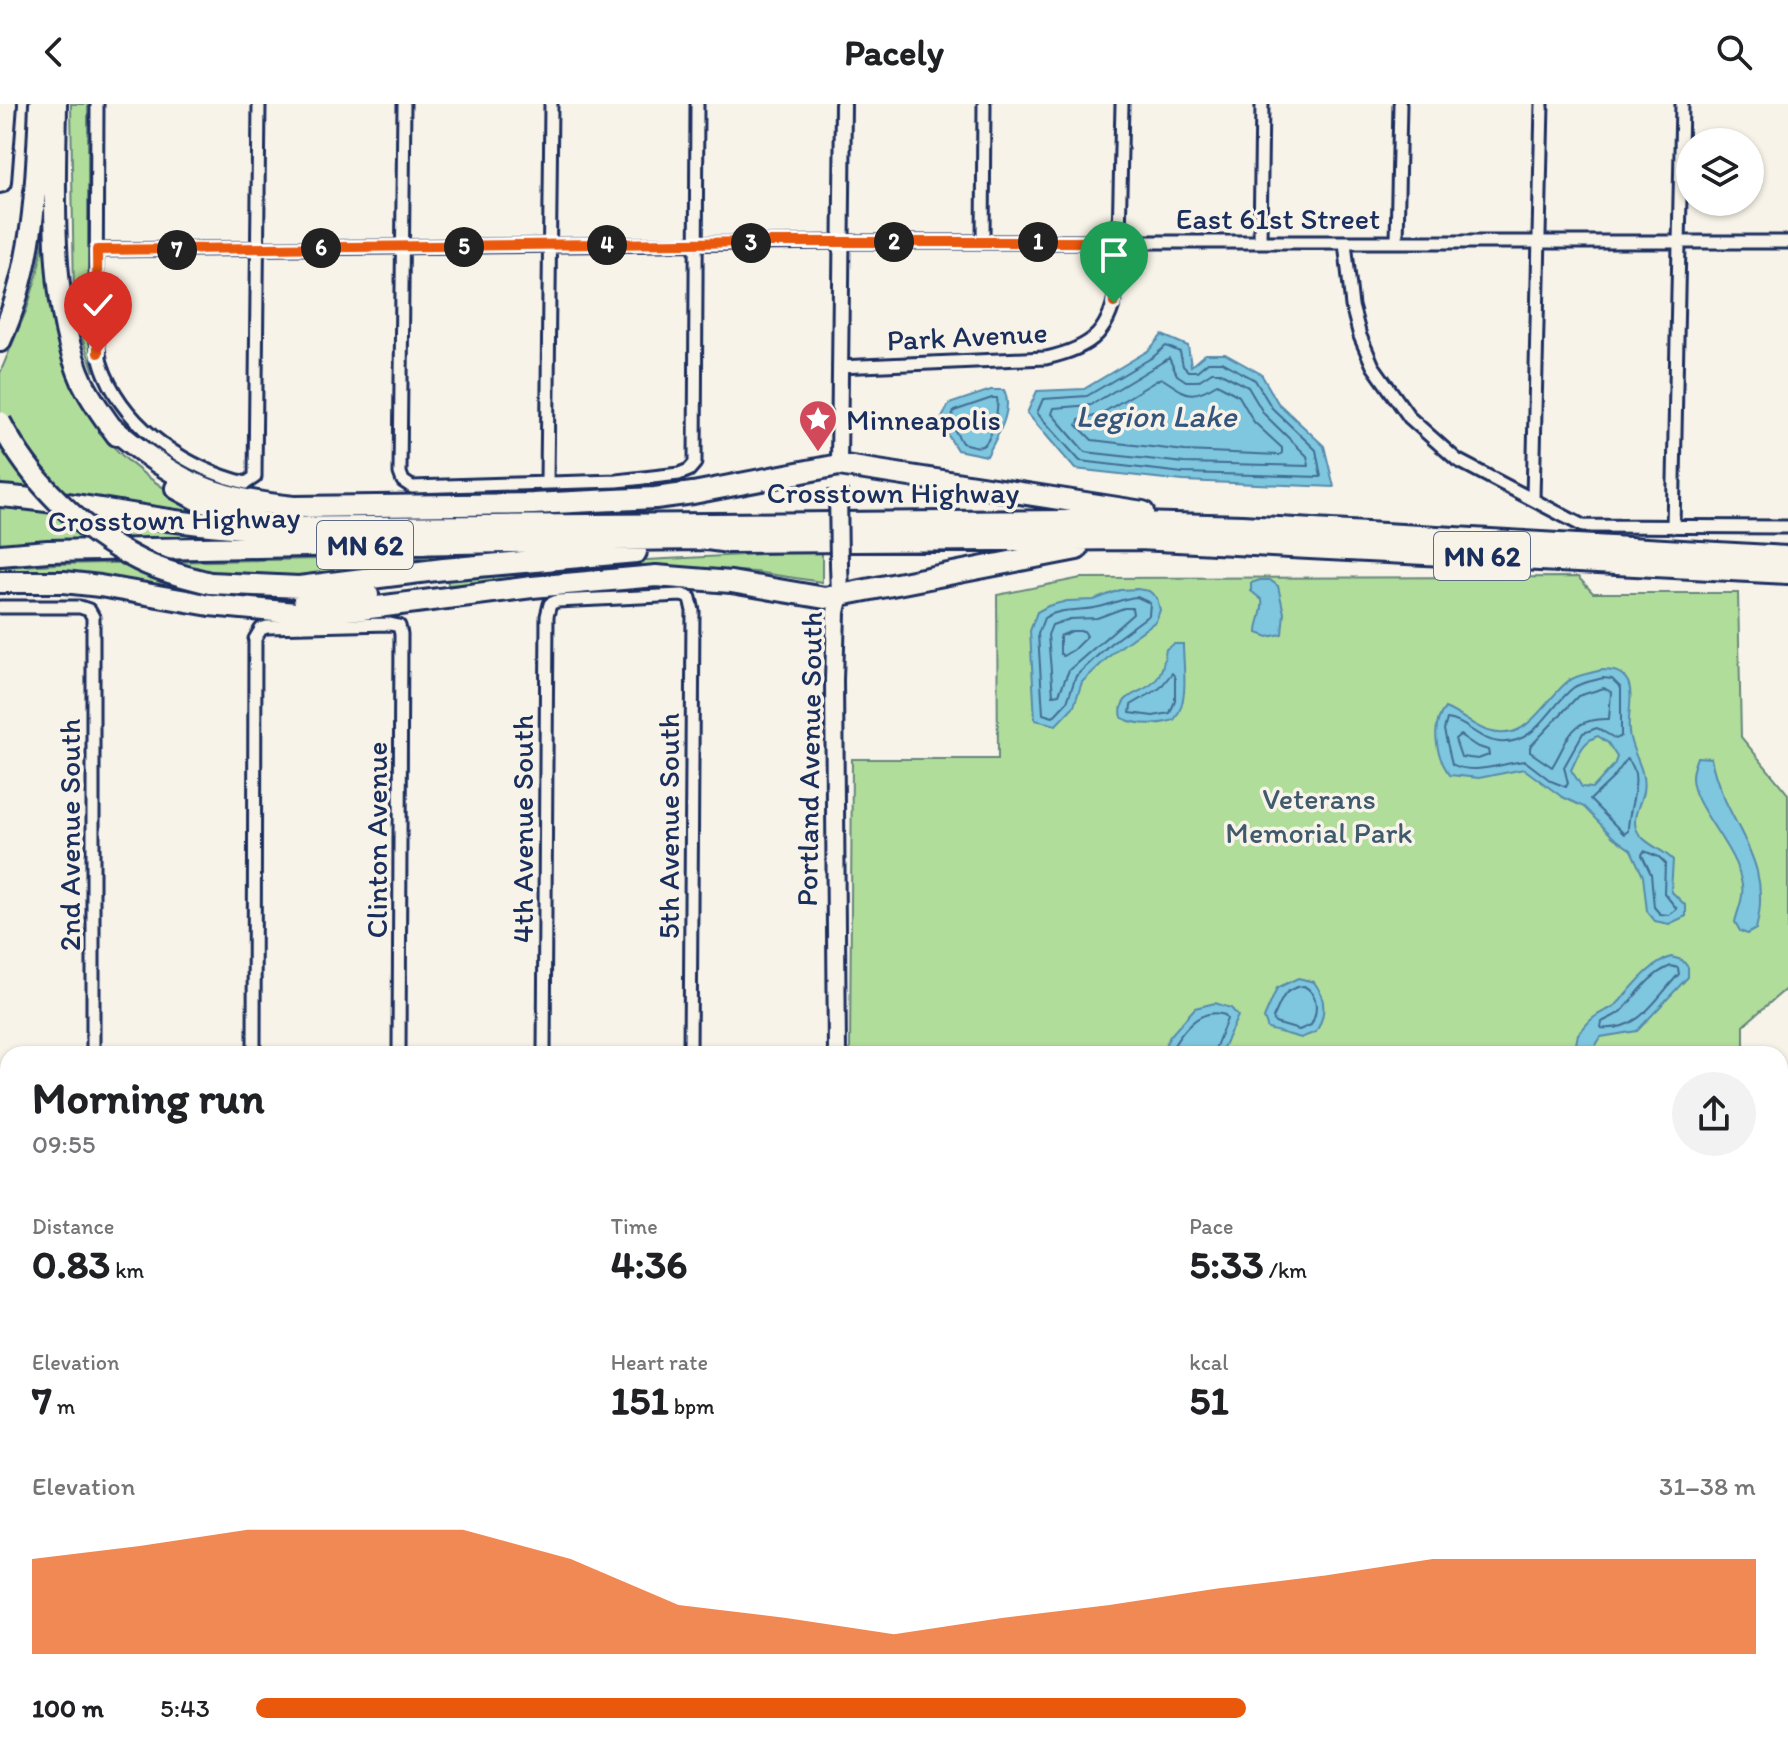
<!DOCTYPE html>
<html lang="en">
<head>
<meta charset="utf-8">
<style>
  :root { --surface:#fff; --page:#f2f2f2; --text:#202124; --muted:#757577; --accent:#ea580c }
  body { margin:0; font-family:Itim,sans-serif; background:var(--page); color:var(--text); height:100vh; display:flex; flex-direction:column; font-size:30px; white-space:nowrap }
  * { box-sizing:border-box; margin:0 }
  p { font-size:26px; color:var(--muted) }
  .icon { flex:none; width:44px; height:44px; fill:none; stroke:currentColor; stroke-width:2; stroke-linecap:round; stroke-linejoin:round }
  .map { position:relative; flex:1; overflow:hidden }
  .panel { position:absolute; left:0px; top:942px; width:1788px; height:708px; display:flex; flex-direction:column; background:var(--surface); border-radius:24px 24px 0 0; box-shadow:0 2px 6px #0004 }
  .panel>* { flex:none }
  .controls { position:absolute; left:1676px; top:24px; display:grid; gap:16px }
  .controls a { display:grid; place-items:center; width:88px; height:88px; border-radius:50%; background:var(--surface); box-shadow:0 2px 6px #0004; font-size:40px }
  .pin { position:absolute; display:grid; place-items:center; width:68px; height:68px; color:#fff; margin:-82px -34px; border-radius:50% 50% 50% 0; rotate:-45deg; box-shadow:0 0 8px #0007 }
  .pin .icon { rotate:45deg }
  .km { position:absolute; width:40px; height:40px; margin:-20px; border-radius:50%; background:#222; color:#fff; font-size:22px; line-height:40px; text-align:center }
  .round { display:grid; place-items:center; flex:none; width:84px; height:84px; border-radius:42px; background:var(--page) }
  .headline { display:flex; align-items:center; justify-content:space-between; height:136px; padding:0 32px }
  h1 { font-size:44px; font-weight:800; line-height:60px }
  .stats { display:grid; grid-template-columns:repeat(3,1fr); gap:12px; height:136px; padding:8px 32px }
  .stats div { display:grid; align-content:center }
  .stats b { font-size:40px; font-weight:800 }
  .stats small { font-size:22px; font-weight:400 }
  .stats p { font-size:22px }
  .chart { height:224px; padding:16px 32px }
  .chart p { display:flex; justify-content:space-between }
  .chart svg { width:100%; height:144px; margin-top:8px; fill:var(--accent); opacity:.7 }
  ul { padding:0 32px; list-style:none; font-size:26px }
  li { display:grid; grid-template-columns:128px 96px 1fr; align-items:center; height:60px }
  li i { height:20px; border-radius:10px; background:var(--accent) }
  header { display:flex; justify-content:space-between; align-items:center; height:104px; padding:0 32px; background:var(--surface); font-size:36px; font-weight:800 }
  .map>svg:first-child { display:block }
  .green { fill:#b1dd9b; stroke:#66867c; stroke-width:2 }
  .water { fill:#7ec7df; stroke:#568aab; stroke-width:2; fill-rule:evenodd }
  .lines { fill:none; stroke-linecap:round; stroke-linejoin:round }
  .shore { stroke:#436c92; stroke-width:2 }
  .minor-casing { stroke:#1b2f5e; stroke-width:17 }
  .tertiary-casing { stroke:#1b2f5e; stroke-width:20 }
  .secondary-casing { stroke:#1b2f5e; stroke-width:22 }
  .motorway-casing { stroke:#1b2f5e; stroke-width:26 }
  .minor { stroke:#f7f3e8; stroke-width:11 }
  .tertiary { stroke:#f7f3e8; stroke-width:14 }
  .secondary { stroke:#f7f3e8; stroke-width:16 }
  .motorway { stroke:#f7f3e8; stroke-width:20 }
  .secondary-bridge-casing { stroke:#1b2f5e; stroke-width:22; stroke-linecap:butt }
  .motorway-bridge-casing { stroke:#1b2f5e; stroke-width:26; stroke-linecap:butt }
  .secondary-bridge { stroke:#f7f3e8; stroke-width:16 }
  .motorway-bridge { stroke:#f7f3e8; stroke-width:20 }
  .route-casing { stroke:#fff; stroke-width:16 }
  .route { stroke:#ea580c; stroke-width:10 }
  .labels { text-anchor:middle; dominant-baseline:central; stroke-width:7; stroke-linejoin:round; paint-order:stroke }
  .shield { fill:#f7f3e8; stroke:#5d6a87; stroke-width:2 }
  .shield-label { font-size:28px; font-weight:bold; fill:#1b2f5e }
  .street-label { font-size:30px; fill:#1b2f5e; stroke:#f7f3e8 }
  .poi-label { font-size:30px; fill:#1b2f5e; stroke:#f7f3e8; text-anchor:start }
  .park-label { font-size:30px; fill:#405a6d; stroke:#f7f3e8 }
  .water-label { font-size:32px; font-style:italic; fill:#34557e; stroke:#f7f3e8 }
</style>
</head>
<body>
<header><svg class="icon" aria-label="back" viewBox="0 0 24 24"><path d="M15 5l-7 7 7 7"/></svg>Pacely<svg class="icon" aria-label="search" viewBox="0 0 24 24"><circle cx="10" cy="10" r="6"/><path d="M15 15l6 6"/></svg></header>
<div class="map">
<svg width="1788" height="1650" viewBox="0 0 1788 1650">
  <rect width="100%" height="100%" fill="#f7f3e8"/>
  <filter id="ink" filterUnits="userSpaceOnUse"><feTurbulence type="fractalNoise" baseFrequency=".0125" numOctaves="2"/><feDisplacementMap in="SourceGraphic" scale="16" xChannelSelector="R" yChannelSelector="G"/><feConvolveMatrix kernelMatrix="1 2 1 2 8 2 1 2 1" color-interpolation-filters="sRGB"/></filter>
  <g filter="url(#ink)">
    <path class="green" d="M71 0H88V230L94 268 77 219 74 191Z
      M47 119C54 158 61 196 67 235 70 251 71 268 76 283 94 340 156 384 207 408V411L69 389 8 383 5 402 199 430V437L0 445V269L27 205 37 171Z
      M822 447V478L755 468 694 464 448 481 447 474 627 457Z
      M477 452V457L331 475 280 476 278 501 339 500 395 493V496C350 503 306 507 261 503 216 499 172 488 128 481 85 475 43 473 0 475V463L57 460Z
      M1578 473 1593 489H1738L1741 633 1788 690V883L1744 921V950H850L852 655H998L997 491 1081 474Z
      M1780 1260 1788 1271V1559H1780Z"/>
    <path class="water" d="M1162 231 1188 242 1191 262 1205 250H1225L1261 270 1278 299 1324 342 1334 383 1183 377 1075 365 1027 309 1037 287 1084 285 1149 246Z
      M991 286H1004C1014 307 997 332 987 352L957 346 940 318 949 300Z
      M1260 476H1270L1278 482 1284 509 1282 530 1268 533 1257 529C1257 516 1264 509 1262 496L1251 487V479Z
      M1137 485 1149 487 1157 494 1160 506 1156 517 1116 546 1082 578 1074 602 1056 621 1035 616 1030 527 1037 508 1048 502 1067 497 1094 496 1120 486Z
      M1174 540H1183C1183 564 1190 596 1174 616 1157 621 1139 622 1122 614 1116 588 1144 591 1156 576 1163 567 1164 556 1166 545Z
      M1601 566C1613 566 1622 567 1628 578 1634 592 1627 613 1629 628 1631 650 1647 664 1643 688 1641 699 1632 712 1636 724 1641 739 1663 745 1673 756L1671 787 1686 802V812L1669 820 1655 817 1647 807 1643 772 1631 746 1613 733 1584 703 1562 693 1524 665 1479 674 1450 671C1436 653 1430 622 1445 604 1460 610 1475 623 1488 627 1528 639 1542 599 1567 578 1576 570 1590 570 1601 566ZM1598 632 1608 639 1617 653 1614 661 1593 684 1582 683 1571 666C1578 652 1582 637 1598 632Z
      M1697 653 1711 654C1724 721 1775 751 1756 825L1747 830 1740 827 1735 818C1738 805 1744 794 1742 781 1736 741 1691 703 1692 672 1692 666 1695 659 1697 653Z
      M1671 853 1682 856 1688 863V873L1637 927 1601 933 1596 941 1594 950H1574L1578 930C1584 924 1589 916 1596 912 1603 907 1612 905 1618 899 1635 881 1647 862 1671 853Z
      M1298 874 1314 878C1327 895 1326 911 1316 928L1301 934 1268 925 1264 914 1277 884Z
      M1215 899 1231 904 1238 912 1220 950H1160L1170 932 1195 904Z"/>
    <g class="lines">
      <path class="shore" d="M1166 242 1180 248 1183 262 1188 267H1197L1208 258H1222L1255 276 1272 304 1316 346 1321 373 1183 369 1080 357 1037 309 1043 295 1087 292 1153 253Z
        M1169 254 1177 271 1186 277H1198L1212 268H1219L1248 283 1264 310 1307 352 1309 362 1184 359 1085 348 1052 310 1054 304 1091 301Z
        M1161 274C1185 288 1188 298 1217 280L1239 292 1254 318 1282 344V349L1279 351 1185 347 1092 336 1077 321 1079 316 1099 311Z
        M992 294H997C999 303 992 338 982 342 978 344 967 340 962 339L950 318 954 307Z
        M1137 493 1150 499 1149 511 1111 539 1076 572 1067 598 1053 613 1043 610 1038 530 1044 514C1060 504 1076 507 1094 504 1109 502 1121 494 1137 493Z
        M1124 504H1132L1133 510 1069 566 1059 590 1053 591 1048 531 1052 521 1070 515 1097 514Z
        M1072 527H1084L1087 532 1073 546 1063 552 1060 549V532Z
        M1172 569 1175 573V597L1170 609 1153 612 1130 609 1131 601 1160 584Z
        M1603 574 1612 575 1621 584V632L1616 635 1597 624 1583 629 1564 663 1568 679 1566 683 1551 677 1525 657C1502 659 1472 672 1452 660L1444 626 1447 615C1466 617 1478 636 1499 638 1536 641 1549 603 1573 584 1581 578 1594 577 1603 574Z
        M1604 584 1611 588 1609 615C1569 614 1570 634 1552 663L1530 648V643L1578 592Z
        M1460 631 1476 642 1488 646 1489 651 1478 655 1461 653 1455 635Z
        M1627 655C1646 671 1627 705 1628 727L1624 730 1590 696 1613 674Z
        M1644 747 1659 753 1665 759 1664 789 1677 805 1669 811 1660 810 1654 803 1651 770 1642 751Z
        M1671 862 1678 864 1679 870C1656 894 1640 928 1601 924L1602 918C1609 914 1618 911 1624 905 1638 889 1650 870 1671 862Z
        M1304 882C1319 890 1318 908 1311 921L1299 926 1275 919 1273 914C1282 897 1282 884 1304 882Z
        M1169 950C1180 929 1199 902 1225 911L1227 915 1213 950"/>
      <g class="minor-casing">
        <path id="minor" d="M97 0 96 222C97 238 98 254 105 270 129 327 189 365 246 379L255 373 259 0
          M404 0 400 369 403 377 412 383 617 377 679 370 689 366 695 359 697 0
          M1260 137 1262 0
          M1397 137 1400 0
          M983 138 984 0
          M1345 138 1352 202 1360 232 1373 262 1410 314 1457 356 1583 422 1788 423
          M97 146 841 138H1788
          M839 263 1046 254C1095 243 1110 227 1118 178L1122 0
          M547 379 551 0
          M1533 395 1542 0
          M1673 423 1682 0
          M0 503H80L89 506 93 513V950
          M254 950 255 535 261 525 267 523 390 520 399 522 401 530 399 950
          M544 950 547 512 550 500 557 497 682 491 690 494 693 507 690 950
          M0 1294H8
          M106 1650V1642
          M251 1650V1642
          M396 1650V1642
          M540 1650 541 1642
          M687 1650V1642
          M972 1650V1642
          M1112 1650V1642
          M1253 1650V1642
          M1392 1650V1642
          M1532 1650V1642
          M1674 1650V1642"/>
      </g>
      <g class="tertiary-casing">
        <path id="tertiary" d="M839 361 843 0
          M0 1007 8 1006"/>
      </g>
      <g class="secondary-casing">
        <path id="secondary" d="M837 950 834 576 836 508 840 491 839 459
          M0 1571H8
          M1780 1573H1788
          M0 1582H8
          M828 1642V1650
          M841 1650 842 1642"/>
      </g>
      <g class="motorway-casing">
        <path id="motorway" d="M56 0C55 83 48 203 83 279 92 297 105 315 117 331
          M0 78 6 0
          M0 237C34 163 37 80 40 0
          M109 321C172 375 211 395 294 403L533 400 655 394 693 389 839 361 1143 408
          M176 384 198 396 257 417
          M0 392C83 398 163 420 246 424L1071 417 1242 422 1788 453
          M0 451 48 447 611 436 707 435 729 438 1139 435 1788 469
          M0 478H64L100 482 210 501 295 509 362 505 532 483 656 472 731 478 825 494 1077 445
          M210 479 299 483 444 465 636 448
          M304 495 368 491"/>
      </g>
      <use href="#minor" class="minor"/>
      <use href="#tertiary" class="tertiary"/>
      <use href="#secondary" class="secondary"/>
      <use href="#motorway" class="motorway"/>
      <g class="secondary-bridge-casing">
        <path id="secondary-bridge" d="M838 385 839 459"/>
      </g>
      <g class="motorway-bridge-casing">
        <path id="motorway-bridge" d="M0 318C30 376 80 427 139 456 161 467 186 473 210 479"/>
      </g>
      <use href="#secondary-bridge" class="secondary-bridge"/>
      <use href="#motorway-bridge" class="motorway-bridge"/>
    </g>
  </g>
  <g class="lines" filter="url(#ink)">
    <g class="route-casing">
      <path id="route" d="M98 249 97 146 766 138H1120L1114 199"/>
    </g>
    <use href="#route" class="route"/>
  </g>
  <defs>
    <g id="sight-pin" transform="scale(2)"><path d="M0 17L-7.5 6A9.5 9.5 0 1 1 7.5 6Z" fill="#d1495b" stroke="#f7f3e8"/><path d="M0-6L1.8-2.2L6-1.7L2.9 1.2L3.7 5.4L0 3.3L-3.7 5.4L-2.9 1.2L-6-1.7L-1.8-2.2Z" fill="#fff"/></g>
  </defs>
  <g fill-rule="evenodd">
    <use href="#sight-pin" x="818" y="315"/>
  </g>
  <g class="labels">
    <g class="shield">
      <rect x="317" y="417" width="96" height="48" rx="6"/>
      <rect x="1434" y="428" width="96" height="48" rx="6"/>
    </g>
    <g class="shield-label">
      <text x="365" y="441">MN 62</text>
      <text x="1482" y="452">MN 62</text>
    </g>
    <g class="street-label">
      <text x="1278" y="114">East 61st Street</text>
      <text transform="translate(967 232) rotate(-3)">Park Avenue</text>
      <text x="893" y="388">Crosstown Highway</text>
      <text transform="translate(174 415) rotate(-1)">Crosstown Highway</text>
      <text transform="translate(809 655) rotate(-89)">Portland Avenue South</text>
      <text transform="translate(668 722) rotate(-90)">5th Avenue South</text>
      <text transform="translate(522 725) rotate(-90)">4th Avenue South</text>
      <text transform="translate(69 731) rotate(-90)">2nd Avenue South</text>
      <text transform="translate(376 736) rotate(-90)">Clinton Avenue</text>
    </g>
    <g class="poi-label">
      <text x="846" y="315">Minneapolis</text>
    </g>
    <g class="park-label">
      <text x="1319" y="694">Veterans<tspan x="1319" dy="34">Memorial Park</tspan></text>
    </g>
    <g class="water-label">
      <text x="1156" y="312">Legion Lake</text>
    </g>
  </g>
</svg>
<div class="controls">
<a><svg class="icon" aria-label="layers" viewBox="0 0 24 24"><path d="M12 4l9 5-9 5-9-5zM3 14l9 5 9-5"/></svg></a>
</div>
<div class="pin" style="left:1114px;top:199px;background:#1e9e55"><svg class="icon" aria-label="arrive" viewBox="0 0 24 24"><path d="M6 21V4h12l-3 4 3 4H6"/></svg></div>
<div class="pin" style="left:98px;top:249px;background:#d93025"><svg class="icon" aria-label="check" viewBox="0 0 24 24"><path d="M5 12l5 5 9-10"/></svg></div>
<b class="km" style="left:1038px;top:138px">1</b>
<b class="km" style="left:894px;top:138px">2</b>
<b class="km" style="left:751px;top:139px">3</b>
<b class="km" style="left:607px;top:141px">4</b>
<b class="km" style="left:464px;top:143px">5</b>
<b class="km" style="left:321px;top:144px">6</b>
<b class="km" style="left:177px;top:146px">7</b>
<section class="panel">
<div class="headline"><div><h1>Morning run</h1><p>09:55</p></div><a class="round"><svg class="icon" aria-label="share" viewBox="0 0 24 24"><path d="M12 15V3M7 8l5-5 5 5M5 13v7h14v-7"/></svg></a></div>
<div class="stats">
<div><p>Distance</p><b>0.83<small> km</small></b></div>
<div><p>Time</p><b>4:36</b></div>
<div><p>Pace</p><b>5:33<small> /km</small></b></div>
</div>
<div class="stats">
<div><p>Elevation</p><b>7<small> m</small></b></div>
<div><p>Heart rate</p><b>151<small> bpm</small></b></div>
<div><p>kcal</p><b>51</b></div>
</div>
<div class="chart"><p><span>Elevation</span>31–38 m</p>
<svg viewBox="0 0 160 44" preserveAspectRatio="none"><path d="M0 44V15L10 11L20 6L30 6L40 6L50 15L60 29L70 33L80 38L90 33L100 29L110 24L120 20L130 15L140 15L150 15L160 15V44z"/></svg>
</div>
<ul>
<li><b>100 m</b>5:43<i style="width:66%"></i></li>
</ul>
</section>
</div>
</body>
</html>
